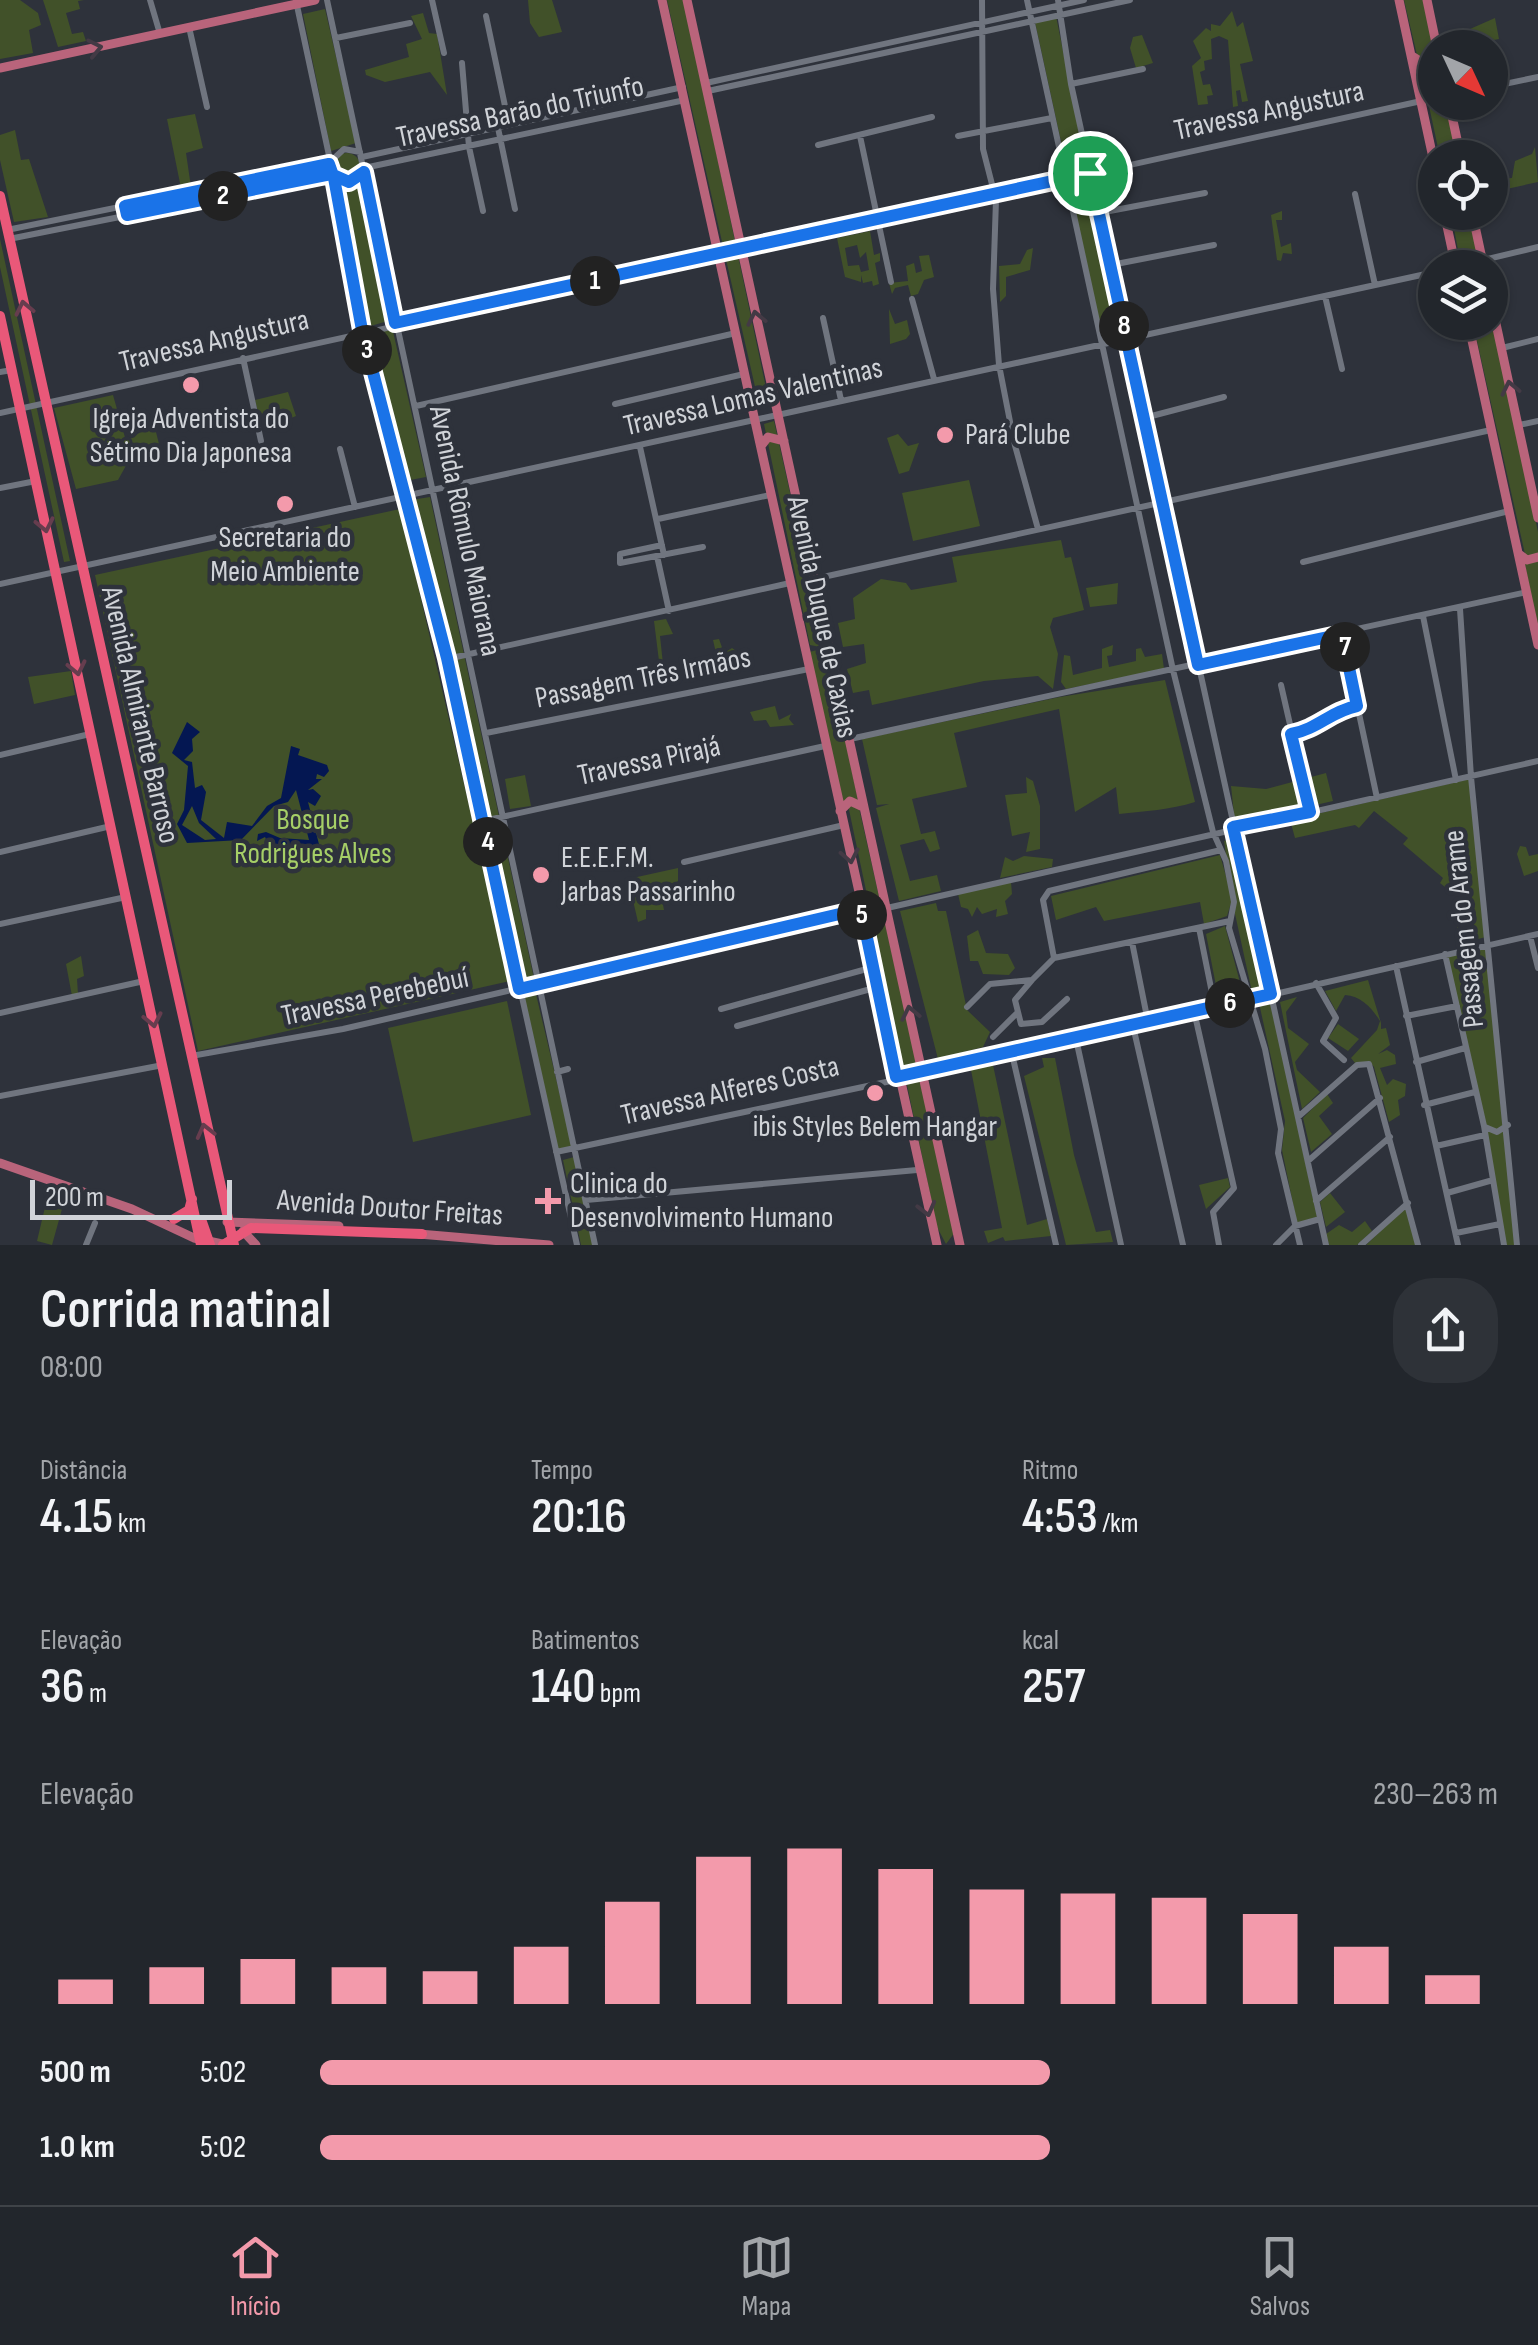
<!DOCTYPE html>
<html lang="pt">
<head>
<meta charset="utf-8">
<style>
  :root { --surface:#22262c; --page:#2e3238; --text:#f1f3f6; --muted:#a2a5a9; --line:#3f4348; --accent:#f39aab }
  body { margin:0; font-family:"Sofia Sans Condensed",sans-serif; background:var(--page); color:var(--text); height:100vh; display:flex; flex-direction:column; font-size:38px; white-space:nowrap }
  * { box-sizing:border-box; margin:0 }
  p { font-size:32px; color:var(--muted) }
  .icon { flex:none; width:55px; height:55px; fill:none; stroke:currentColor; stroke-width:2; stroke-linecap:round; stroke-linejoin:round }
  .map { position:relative; height:1245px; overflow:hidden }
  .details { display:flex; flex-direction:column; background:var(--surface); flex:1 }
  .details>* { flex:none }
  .needle { width:65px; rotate:134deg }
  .fabs { position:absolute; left:1418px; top:30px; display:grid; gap:20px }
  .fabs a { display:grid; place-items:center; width:90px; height:90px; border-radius:50%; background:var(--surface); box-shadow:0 2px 8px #0004,0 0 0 2px var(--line); font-size:50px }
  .scale { position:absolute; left:30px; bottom:25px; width:202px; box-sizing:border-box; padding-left:10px; border:5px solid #d0d3d8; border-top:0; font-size:28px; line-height:35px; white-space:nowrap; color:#d0d3d8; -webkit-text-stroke:8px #2e323b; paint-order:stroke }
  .pin { position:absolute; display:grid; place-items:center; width:85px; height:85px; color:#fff; margin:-42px; border:5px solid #fff; border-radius:50%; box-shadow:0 2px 10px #0007 }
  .km { position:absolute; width:50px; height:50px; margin:-25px; border-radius:50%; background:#222; color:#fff; font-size:28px; line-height:50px; text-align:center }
  .round { display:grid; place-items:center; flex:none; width:105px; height:105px; border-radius:40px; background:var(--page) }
  .overview { display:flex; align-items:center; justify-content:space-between; height:170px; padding:0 40px }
  h1 { font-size:55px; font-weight:600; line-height:75px }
  .stats { display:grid; grid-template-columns:repeat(3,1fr); gap:15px; height:170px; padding:10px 40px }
  .stats div { display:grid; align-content:center }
  .stats b { font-size:50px; font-weight:600 }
  .stats small { font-size:28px; font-weight:400 }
  .stats p { font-size:28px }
  .chart { height:280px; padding:20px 40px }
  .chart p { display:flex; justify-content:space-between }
  .chart svg { width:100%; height:180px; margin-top:10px; stroke:var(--accent); stroke-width:6 }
  ul { padding:0 40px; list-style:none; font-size:32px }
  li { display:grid; grid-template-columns:160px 120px 1fr; align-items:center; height:75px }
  li i { height:25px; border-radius:12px; background:var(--accent) }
  .tabs { display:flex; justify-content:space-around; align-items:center; height:140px; border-top:2px solid var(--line); background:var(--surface); font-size:28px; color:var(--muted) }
  .tabs a { display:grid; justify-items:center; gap:5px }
  .tabs .selected { color:var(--accent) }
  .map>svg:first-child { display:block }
  .green { fill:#415129; fill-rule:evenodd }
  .water { fill:#041752; fill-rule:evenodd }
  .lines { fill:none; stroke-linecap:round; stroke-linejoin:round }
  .minor { stroke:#70757f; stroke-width:6 }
  .major { stroke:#b9647b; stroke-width:9 }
  .highway { stroke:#e95879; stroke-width:10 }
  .oneway { stroke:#433a45 }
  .oneway2 { stroke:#663d4e }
  .route-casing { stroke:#fff; stroke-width:20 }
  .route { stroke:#1a73e8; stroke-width:12 }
  .poi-dot { fill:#f39aab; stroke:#2e323b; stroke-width:4 }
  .labels { text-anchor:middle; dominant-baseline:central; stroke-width:9; stroke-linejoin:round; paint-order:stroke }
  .street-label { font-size:30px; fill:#d0d3d8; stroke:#2e323b }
  .poi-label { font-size:30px; fill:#d0d3d8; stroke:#2e323b }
  .park-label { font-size:30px; fill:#a6cf67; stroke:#2e323b }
</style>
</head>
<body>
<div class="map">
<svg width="1538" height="1245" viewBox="0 0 1538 1245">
  <rect width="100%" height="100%" fill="#2e323b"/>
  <path class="green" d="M0 0H20L38 13 41 25 29 30 33 53 0 59Z
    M43 0H84L78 1 80 9 66 13 72 34 83 32 86 41 58 47Z
    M528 0H552L562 32 539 37 530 23Z
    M667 0H684L766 388 756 391Z
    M1404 0H1423L1434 52 1425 60 1417 55Z
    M325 9 356 143 331 151 303 14Z
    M1232 11 1237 27 1243 22 1253 61 1240 64 1248 101 1242 102 1240 90 1236 91 1238 106 1233 107 1228 40 1219 36 1211 39 1212 59 1204 61 1205 70 1200 72 1203 85 1210 84 1213 95 1207 96 1208 104 1198 105 1192 66 1201 58 1193 41 1206 28 1211 31V24L1220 26Z
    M423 13 429 33 437 34 447 95 430 72 385 82 366 75 365 70 409 57 406 44 422 39 411 16Z
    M1056 16 1086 166 1067 169 1035 22Z
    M1495 18 1499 39 1478 43 1470 29Z
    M1142 35 1153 63 1136 68 1130 48 1133 37Z
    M1435 58V91L1422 94 1416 62Z
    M1446 103 1457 157H1440L1429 106Z
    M195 114 203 148 186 153 191 187 181 188 167 119Z
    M15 130 21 160 29 159 48 217 14 222 0 160V135Z
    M1535 147 1538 182 1493 192V179L1512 178 1515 161 1532 154Z
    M334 166a13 13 0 1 1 26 0a13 13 0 1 1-26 0Z
    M1089 177 1123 329 1101 333 1068 181Z
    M361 178 391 320 364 328 339 183Z
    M1282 211V220H1276L1281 247 1291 243 1292 254 1283 253 1281 261 1277 260 1271 215Z
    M1451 213H1469L1478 250 1459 255Z
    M870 231 874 255 880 253V261L875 263 879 284 873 286 872 281 863 283 861 275V282L845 277 837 238ZM857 245 860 258 866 252 869 270 861 272 859 265 848 266 845 248Z
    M0 239 70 561 64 562 0 267Z
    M1033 248 1030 270 1006 277V296L1000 302 999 266 1020 264 1027 250Z
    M929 255 934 277 924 280 918 294 911 296 908 285 895 288 892 294 889 283 908 281 906 266 914 263 916 273 922 271 919 256Z
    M889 309 895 324 907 320 910 334 906 339 890 344Z
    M1490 310 1538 532V553L1531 557 1525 554 1473 323 1490 322Z
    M392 327 426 477 405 481 369 333Z
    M288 392 296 416 289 419V429L282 432 281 419 260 421 255 400Z
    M113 395 126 441 154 424 161 452 128 462 118 480 76 489 54 408Z
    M774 421 823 640 820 647 810 645 764 424Z
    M898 434 908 446 919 443 909 471 899 474 887 438Z
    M969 480 980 526 913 541 902 493Z
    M430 497 535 983 521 986 475 758 411 500Z
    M400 509 510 981 198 1051 95 575Z
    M1061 540 1065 558 1071 557 1084 610 1053 618 1050 627 1058 654 1053 689 1038 676 984 681 872 705 869 690 853 693 847 669 866 663 864 644 843 647 838 623 855 619 853 598 881 579 906 583 911 590 957 582 952 557Z
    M1538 559V628L1524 560Z
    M1118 583 1117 604 1090 607 1086 588Z
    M666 619 673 634 660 636 663 664 678 663 681 677H661L654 621Z
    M719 639 724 653 732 648 739 653V666L735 662 733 668 719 666 713 640Z
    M1113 645 1112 655 1107 656 1109 667 1136 661V649L1141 648 1145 657 1162 654 1164 669 1066 689 1061 682 1064 655 1070 656 1073 675 1102 668V649Z
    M826 648 858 800 846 799 841 804 809 652Z
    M71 671 75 695 34 704 28 677Z
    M1165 680 1195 802C1170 810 1145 811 1119 814L1116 787 1075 812 1059 709 954 733 967 787 912 799 921 834 935 831 940 849 930 852 924 839 900 845 910 881 937 875 941 891 899 901 876 808 889 804 877 805 862 739 1060 697Z
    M775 706 779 720 791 714 789 719 794 725 770 727 766 720 754 721 750 712Z
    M1326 773 1333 801 1235 823 1231 786 1266 789Z
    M525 775 531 806 510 809 505 779Z
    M1026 777 1033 781 1040 806V849L1026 852 1030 832 1012 836 1005 795 1027 793Z
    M1470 779 1486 937 1462 943 1457 927 1474 925 1465 877 1453 879 1450 891 1440 883 1443 878 1403 844 1408 838 1374 811 1359 828 1355 825 1295 838 1290 820Z
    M848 805 859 808 955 1232 946 1244 937 1227Z
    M1232 839 1267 990 1252 992 1232 900 1227 916 1204 924 1200 902 1104 921 1096 907 1056 920 1051 896 1220 855 1232 897 1224 841Z
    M1520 846 1526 847 1529 856 1538 854V871L1524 876 1517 854Z
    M1024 856 1053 859 1052 867 1000 878 1005 857 1013 861Z
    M678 868V881L662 900 664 910H646V919L638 922 628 879Z
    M1011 882 1012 894 1005 901 1008 914 996 917 997 909 982 914 977 907 972 917 968 909 961 907 958 894Z
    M936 903 938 911H946L967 1010 990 1032 983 1047 938 1059 900 911Z
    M1225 926 1242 990 1218 996 1206 934Z
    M978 930 986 953 1008 954 1015 968 1009 975 983 974 978 961H970L967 936Z
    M1488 943 1517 1245H1504L1484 1126 1445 954Z
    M81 956 84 976 77 979 78 994 72 996 66 964Z
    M1368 980 1381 1023V1029L1386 1028 1390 1045 1378 1054 1387 1050 1395 1055 1396 1064 1380 1068 1387 1085 1393 1079 1406 1084 1405 1096 1398 1100 1400 1115 1389 1122 1374 1067 1370 1062 1355 1063 1351 1058 1377 1030 1380 1021C1372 1008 1361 996 1345 995L1336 1011 1325 991Z
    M535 990 572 1146 558 1149 523 992Z
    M1297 997 1286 1012 1288 1028 1309 1044 1295 1062 1297 1070 1320 1092 1302 1109 1280 1002Z
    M507 1001 531 1115 413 1142 388 1028Z
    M1271 1001 1317 1217 1297 1223 1282 1150 1285 1121 1259 1003Z
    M1338 1024 1359 1039 1348 1051 1328 1038Z
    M1042 1058H1055L1074 1155 1096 1232 1110 1230 1113 1242 1066 1245 1024 1076 1044 1067Z
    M993 1065 1027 1225 1047 1219 1051 1236 1005 1241 1003 1237 988 1243 984 1231 1002 1228 971 1070Z
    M1327 1094 1333 1103 1319 1116 1332 1134 1311 1152 1303 1118Z
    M574 1157 593 1245H581L563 1160Z
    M1228 1178 1230 1187 1206 1209 1199 1185Z
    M1330 1193 1345 1212 1326 1227 1320 1202Z
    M46 1203 62 1209 52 1245 37 1241Z
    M1407 1206 1417 1245H1366Z
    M1365 1221 1372 1231 1357 1245H1329L1326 1234 1339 1225 1352 1232Z"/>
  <path class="water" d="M187 722 200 732 192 739 193 751 184 760 192 762 195 788 202 785 206 792 201 820 224 838 227 822 252 826 267 806 281 798 291 746 300 749 298 755 327 765 329 771 324 777 317 774 316 779H322L308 790 313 789 321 796 315 806 308 802 320 848 286 853 283 847 290 845H269L265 837 257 841 258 834 266 832 280 838 309 840 296 790 288 802 274 806 241 840 187 843 177 824 184 810 188 766 172 753ZM192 806 199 823 216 839 205 840 182 825Z"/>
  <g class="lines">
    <path class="minor" d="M150 0 160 34
      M327 0 595 1245
      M432 0 444 53
      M982 0 983 149 996 200 993 289 999 365 1014 442 1038 529
      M1027 0 1173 670 1213 832 1226 861 1234 902 1229 928 1265 1049 1281 1129 1278 1153 1300 1245
      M1058 0 1071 84 1326 1245
      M296 1 330 160
      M486 16 509 125
      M189 27 207 107
      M336 38 410 23
      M462 63 469 147 483 211
      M706 83 1084 0
      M1071 84 1143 69
      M1490 87 1538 77
      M708 91 1130 0
      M498 128 515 209
      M860 136 891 282
      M958 136 1052 118
      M818 145 932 117
      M362 157 683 87
      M330 162 344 149 360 152
      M364 168 685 100
      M334 178 361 330 447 659 577 1245
      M334 178 349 182 363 173
      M1355 194 1375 285
      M1099 213 1205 193
      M7 230 329 164
      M9 239 331 175
      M1111 265 1214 245
      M1454 267 1538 247
      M1325 296 1342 369
      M912 299 934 379
      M823 318 841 400
      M1502 348 1538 339
      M243 358 261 441
      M0 372 12 370
      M615 404 744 374
      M416 406 736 333
      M0 413 1435 98
      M1144 418 1224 397
      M1519 425 1538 421
      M640 447 664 555
      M340 449 355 507
      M0 488 36 481
      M658 519 770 495
      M657 556 669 611
      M1303 562 1509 511
      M620 563 703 547
      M620 563V554L662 545
      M814 579 1491 430
      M0 584 1435 272
      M1460 609 1471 777 1517 1245
      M1423 616 1456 780
      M1342 634 1377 798
      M447 659 790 583
      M1281 685 1310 812
      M486 733 809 669
      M1292 734C1318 729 1331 711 1357 706
      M850 739 1527 592
      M0 755 90 734
      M483 821 825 746
      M1221 850 1049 891 1043 900 1054 958 1230 921
      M0 852 111 826
      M684 862 844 825
      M887 908 1538 761
      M0 924 126 897
      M1199 928 1213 998
      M1530 936 1538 968
      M1132 942 1148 1022
      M1445 954 1484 1126 1504 1245
      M1396 966 1458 1245
      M1032 980 1015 1000 1021 1024 1042 1022 1067 999
      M1316 983 1336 1018 1323 1041 1344 1060
      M967 1007 990 984 1032 980 1054 958
      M721 1009 874 967
      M1194 1011 1234 1188 1213 1212 1219 1245
      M0 1013 144 981
      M1406 1016 1457 1006
      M737 1026 878 987
      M1133 1026 1183 1245
      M993 1037 1016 1014
      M1076 1039 1121 1245
      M1012 1054 1056 1245
      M191 1056 343 1029 861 909
      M1416 1062 1465 1048
      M557 1072 568 1069
      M0 1096 163 1065
      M1424 1105 1475 1092
      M1298 1117 1357 1065 1369 1064 1418 1245
      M1485 1127 1497 1132 1508 1125
      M1436 1146 1485 1135
      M556 1152 938 1071 1538 934
      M1308 1161 1380 1098
      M1447 1193 1493 1180
      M586 1200 917 1170
      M1316 1201 1390 1137
      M1456 1233 1500 1224
      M86 1245 95 1223
      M1276 1245 1295 1226 1320 1219
      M1361 1245 1408 1203"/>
    <path class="major" d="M662 0 937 1245
      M687 0 960 1245
      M1399 0 1435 167
      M1427 0 1437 48
      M1412 56 1423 63 1435 56
      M0 68 315 0
      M1449 102 1461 158
      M1444 212 1456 268
      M1472 212 1484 268
      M1490 296 1538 518
      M1468 322 1538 645
      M761 446 768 437 784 441
      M1519 554 1527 560 1538 557
      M840 811 850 801 863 807
      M0 1163 132 1209 194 1238 227 1245
      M227 1222 339 1226
      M243 1231 256 1245
      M419 1234 549 1245"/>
    <path class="highway" d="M0 196 234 1245
      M0 316 201 1245
      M174 1219 189 1210 192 1199
      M202 1222 210 1245
      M223 1245 251 1228 422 1234"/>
  </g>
  <defs><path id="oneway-chevron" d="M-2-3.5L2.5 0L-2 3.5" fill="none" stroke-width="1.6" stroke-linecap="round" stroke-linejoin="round" transform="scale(2.5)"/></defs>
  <g class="oneway">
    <use href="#oneway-chevron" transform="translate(95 48) rotate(-12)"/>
    <use href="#oneway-chevron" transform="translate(756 318) rotate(-102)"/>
    <use href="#oneway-chevron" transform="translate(1510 388) rotate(-102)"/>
    <use href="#oneway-chevron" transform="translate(850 856) rotate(79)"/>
    <use href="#oneway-chevron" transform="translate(910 1013) rotate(-102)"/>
    <use href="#oneway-chevron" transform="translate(927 1209) rotate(75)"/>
  </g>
  <g class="oneway2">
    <use href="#oneway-chevron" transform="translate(24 308) rotate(-102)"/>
    <use href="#oneway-chevron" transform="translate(45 525) rotate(78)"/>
    <use href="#oneway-chevron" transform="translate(77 668) rotate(78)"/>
    <use href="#oneway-chevron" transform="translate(153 1020) rotate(78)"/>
    <use href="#oneway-chevron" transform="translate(205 1131) rotate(-104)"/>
  </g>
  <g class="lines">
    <g class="route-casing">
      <path id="route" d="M1090 173 395 323 364 172 349 182 331 174 127 215 125 206 329 164 334 178 362 330 447 658 519 989 861 909 896 1077 1271 994 1233 827 1310 812 1291 734C1318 729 1331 711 1357 706L1342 634 1198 665 1090 173"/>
    </g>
    <use href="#route" class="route"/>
  </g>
  <g class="poi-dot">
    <circle cx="191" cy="385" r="10"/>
    <circle cx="945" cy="435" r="10"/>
    <circle cx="285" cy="504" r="10"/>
    <circle cx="541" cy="875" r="10"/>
    <circle cx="875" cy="1093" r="10"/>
    <path d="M543 1186h10v10h10v10h-10v10h-10v-10h-10v-10h10z"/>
  </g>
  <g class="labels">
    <g class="street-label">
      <text transform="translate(1269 111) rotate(-12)">Travessa Angustura</text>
      <text transform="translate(520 112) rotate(-12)">Travessa Barão do Triunfo</text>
      <text transform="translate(214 341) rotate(-13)">Travessa Angustura</text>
      <text transform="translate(753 397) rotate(-13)">Travessa Lomas Valentinas</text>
      <text transform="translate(465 531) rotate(78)">Avenida Rômulo Maiorana</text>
      <text transform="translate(822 617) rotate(78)">Avenida Duque de Caxias</text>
      <text transform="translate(643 678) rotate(-11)">Passagem Três Irmãos</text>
      <text transform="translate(140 715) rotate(77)">Avenida Almirante Barroso</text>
      <text transform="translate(649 761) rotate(-12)">Travessa Pirajá</text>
      <text transform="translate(1464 929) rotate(-96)">Passagem do Arame</text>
      <text transform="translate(375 997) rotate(-12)">Travessa Perebebuí</text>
      <text transform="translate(730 1091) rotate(-13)">Travessa Alferes Costa</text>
      <text transform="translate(390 1208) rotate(4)">Avenida Doutor Freitas</text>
    </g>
    <g class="poi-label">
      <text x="191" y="419">Igreja Adventista do<tspan x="191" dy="34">Sétimo Dia Japonesa</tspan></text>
      <text x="965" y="435" text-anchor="start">Pará Clube</text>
      <text x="285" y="538">Secretaria do<tspan x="285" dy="34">Meio Ambiente</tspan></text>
      <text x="561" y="858" text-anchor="start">E.E.E.F.M.<tspan x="561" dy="34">Jarbas Passarinho</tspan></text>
      <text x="875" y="1127">ibis Styles Belem Hangar</text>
      <text x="570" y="1184" text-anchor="start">Clinica do<tspan x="570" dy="34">Desenvolvimento Humano</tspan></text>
    </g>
    <g class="park-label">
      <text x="313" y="820">Bosque<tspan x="313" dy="34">Rodrigues Alves</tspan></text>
    </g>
  </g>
</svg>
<div class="fabs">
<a><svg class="needle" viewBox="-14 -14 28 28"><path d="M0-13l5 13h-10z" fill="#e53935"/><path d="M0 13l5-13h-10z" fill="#a2a5a9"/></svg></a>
<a><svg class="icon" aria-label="locate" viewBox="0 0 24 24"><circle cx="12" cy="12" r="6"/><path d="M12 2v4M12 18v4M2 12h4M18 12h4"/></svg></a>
<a><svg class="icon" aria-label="layers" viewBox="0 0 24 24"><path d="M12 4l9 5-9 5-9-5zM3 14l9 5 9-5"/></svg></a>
</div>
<div class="scale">200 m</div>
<div class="pin" style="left:1090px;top:173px;background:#1e9e55"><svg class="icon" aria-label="arrive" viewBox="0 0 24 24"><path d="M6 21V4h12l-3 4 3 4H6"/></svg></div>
<b class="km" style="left:595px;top:281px">1</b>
<b class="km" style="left:223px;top:196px">2</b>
<b class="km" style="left:367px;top:350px">3</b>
<b class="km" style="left:488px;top:842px">4</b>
<b class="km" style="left:862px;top:915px">5</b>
<b class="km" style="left:1230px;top:1003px">6</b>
<b class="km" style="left:1345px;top:647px">7</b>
<b class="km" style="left:1124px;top:326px">8</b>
</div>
<section class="details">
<div class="overview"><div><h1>Corrida matinal</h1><p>08:00</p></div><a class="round"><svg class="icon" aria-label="share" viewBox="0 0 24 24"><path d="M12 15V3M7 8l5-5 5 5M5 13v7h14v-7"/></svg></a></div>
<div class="stats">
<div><p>Distância</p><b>4.15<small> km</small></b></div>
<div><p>Tempo</p><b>20:16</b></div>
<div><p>Ritmo</p><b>4:53<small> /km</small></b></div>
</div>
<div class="stats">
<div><p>Elevação</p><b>36<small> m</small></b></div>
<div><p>Batimentos</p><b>140<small> bpm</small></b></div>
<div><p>kcal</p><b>257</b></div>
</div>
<div class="chart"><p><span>Elevação</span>230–263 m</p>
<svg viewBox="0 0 160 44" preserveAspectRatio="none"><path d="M5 44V38M15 44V35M25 44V33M35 44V35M45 44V36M55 44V30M65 44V19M75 44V8M85 44V6M95 44V11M105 44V16M115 44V17M125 44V18M135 44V22M145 44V30M155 44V37"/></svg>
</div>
<ul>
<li><b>500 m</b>5:02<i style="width:62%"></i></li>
<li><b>1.0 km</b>5:02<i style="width:62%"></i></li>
</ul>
</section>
<nav class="tabs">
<a class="selected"><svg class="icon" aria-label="home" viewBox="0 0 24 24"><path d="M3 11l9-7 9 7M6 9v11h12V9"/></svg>Início</a>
<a><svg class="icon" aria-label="map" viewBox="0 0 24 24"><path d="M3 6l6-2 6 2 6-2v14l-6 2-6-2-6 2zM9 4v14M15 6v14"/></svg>Mapa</a>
<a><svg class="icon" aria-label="saved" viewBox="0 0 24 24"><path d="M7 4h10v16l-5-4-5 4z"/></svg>Salvos</a>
</nav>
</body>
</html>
